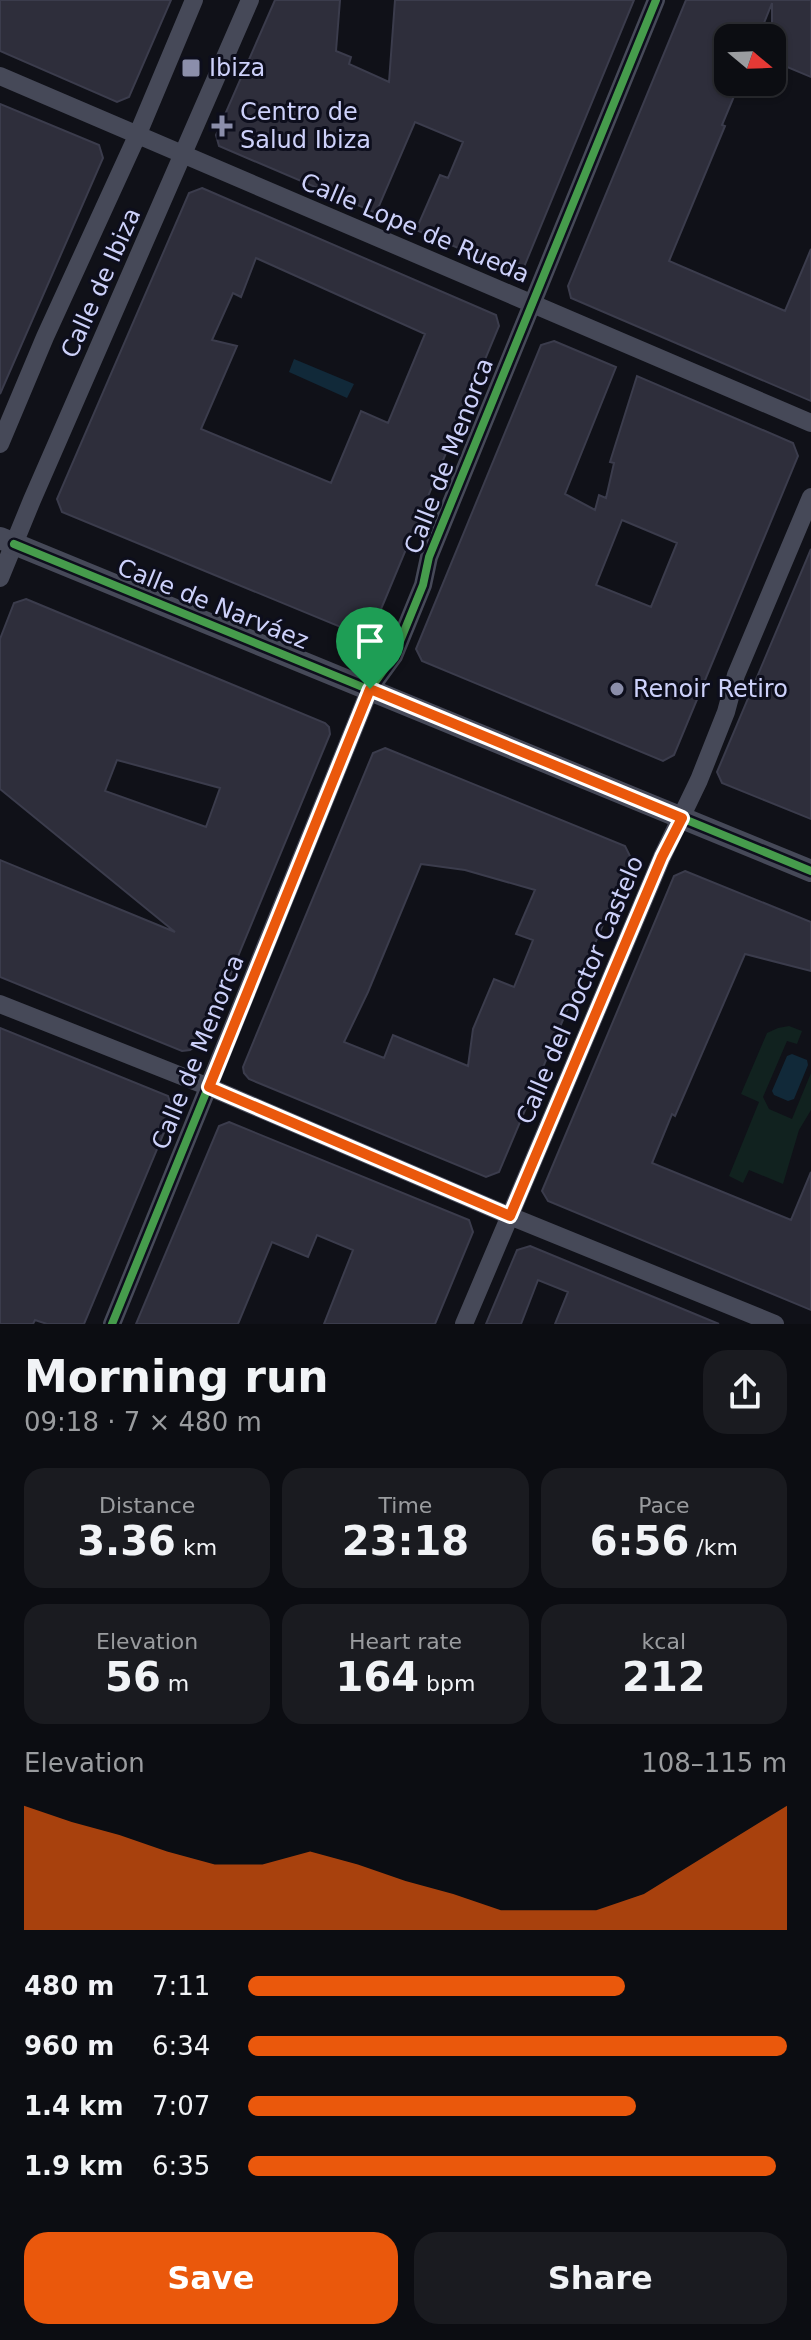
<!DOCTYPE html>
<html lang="en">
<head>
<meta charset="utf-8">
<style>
  :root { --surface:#0c0d12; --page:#1a1b20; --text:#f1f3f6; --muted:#9a9c9f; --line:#2c2d32; --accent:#ea580c }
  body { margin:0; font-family:"DejaVu Sans",sans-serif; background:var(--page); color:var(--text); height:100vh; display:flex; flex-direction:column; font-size:30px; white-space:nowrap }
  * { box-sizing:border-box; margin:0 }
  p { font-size:26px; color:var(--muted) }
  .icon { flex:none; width:44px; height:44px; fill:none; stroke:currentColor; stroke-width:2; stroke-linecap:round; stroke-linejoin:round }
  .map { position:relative; height:1324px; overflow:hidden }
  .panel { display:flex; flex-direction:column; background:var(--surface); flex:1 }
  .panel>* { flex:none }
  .needle { width:52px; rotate:109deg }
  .tools { position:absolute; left:714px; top:24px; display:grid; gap:16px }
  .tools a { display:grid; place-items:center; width:72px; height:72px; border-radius:16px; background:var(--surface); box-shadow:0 2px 6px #0004,0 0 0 2px var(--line); font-size:40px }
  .pin { position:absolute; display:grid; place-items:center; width:68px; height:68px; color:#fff; margin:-82px -34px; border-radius:50% 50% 50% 0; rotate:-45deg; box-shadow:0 0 8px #0007 }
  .pin .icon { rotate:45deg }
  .round { display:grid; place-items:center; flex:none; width:84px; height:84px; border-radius:24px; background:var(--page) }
  .head { display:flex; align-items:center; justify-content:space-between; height:136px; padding:0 24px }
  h1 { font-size:44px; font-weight:800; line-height:60px }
  .figures { display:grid; grid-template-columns:repeat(3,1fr); gap:12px; height:136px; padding:8px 24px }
  .figures div { display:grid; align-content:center; border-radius:20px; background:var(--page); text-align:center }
  .figures b { font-size:40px; font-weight:800 }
  .figures small { font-size:22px; font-weight:400 }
  .figures p { font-size:22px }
  .chart { height:224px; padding:16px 24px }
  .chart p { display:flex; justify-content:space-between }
  .chart svg { width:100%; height:144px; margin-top:8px; fill:var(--accent); opacity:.7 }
  .cta { display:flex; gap:16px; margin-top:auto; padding:16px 24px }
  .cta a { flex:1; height:92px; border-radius:24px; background:var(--accent); color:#fff; font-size:32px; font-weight:800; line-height:92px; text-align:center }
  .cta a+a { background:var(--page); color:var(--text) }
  ul { padding:0 24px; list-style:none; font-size:26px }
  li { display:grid; grid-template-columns:128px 96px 1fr; align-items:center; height:60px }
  li i { height:20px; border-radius:10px; background:var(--accent) }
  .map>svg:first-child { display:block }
  .green { fill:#11221f }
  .water { fill:#112939 }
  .building { fill:#2e2e3b; stroke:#3b3c4c; stroke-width:2; fill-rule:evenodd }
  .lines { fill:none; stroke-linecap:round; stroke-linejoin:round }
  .minor { stroke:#464958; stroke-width:18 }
  .tertiary { stroke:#464958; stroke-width:22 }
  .cycleway-casing { stroke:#0d0e1c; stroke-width:13 }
  .cycleway { stroke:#469c4c; stroke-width:8 }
  .route-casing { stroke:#fff; stroke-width:16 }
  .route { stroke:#ea580c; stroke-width:10 }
  .poi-dot { fill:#8b8eab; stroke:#0d0e1c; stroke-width:3 }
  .labels { text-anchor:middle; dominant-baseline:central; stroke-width:6; stroke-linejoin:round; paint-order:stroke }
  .poi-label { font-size:24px; fill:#cdd1fa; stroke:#0d0e1c; text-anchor:start }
  .street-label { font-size:24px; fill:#cdd1fa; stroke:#0d0e1c }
</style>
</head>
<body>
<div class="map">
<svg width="811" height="1324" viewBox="0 0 811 1324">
  <rect width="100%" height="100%" fill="#101118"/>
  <path class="green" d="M789 1026 802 1031 797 1044 787 1041 763 1097 769 1109 792 1119 811 1073V1110L799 1130 783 1184 749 1170 743 1183 729 1176 759 1102 741 1094 767 1033 778 1028Z"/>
  <path class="water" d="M294 359 354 384 347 398 289 372Z
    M792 1054 807 1060 808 1065 794 1099 788 1101 774 1095 772 1091 787 1056Z"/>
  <path class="building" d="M0 0H171L129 97 117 102 0 51Z
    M275 0H340L336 51 351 57 349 64 389 82 395 0H634L524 267 512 271 416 230 440 175 448 178 463 142 415 122 376 213 219 146 216 135Z
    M686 0H811V77L785 66 772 92V3L758 38H728V82H740L722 125 725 126 669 261 785 311 811 249V401L571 298 568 286Z
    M0 104 99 145 103 158 0 394Z
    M202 188 496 315 499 326 384 602 372 630 360 635 62 512 57 499 189 193ZM256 258 425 334 388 423 361 411 331 483 201 429 237 346 212 340 233 293 241 297Z
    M554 341 616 367 565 494 595 510 599 495 606 498 614 463 610 462 637 376 793 443 798 456 674 755 663 761 422 661 416 649 541 345ZM622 520 677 543 651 607 596 585Z
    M811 549V819L722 783 717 772Z
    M26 599 325 723 329 727 330 734 203 1041 190 1050 182 1051 0 977V860L175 932 0 789V639L14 603ZM117 760 220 788 206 827 105 791Z
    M385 748 625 846 631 858 499 1172 486 1177 249 1079 244 1073 243 1067 373 753ZM421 864 465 870 535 890 516 934 533 940 514 987 494 979 473 1029 468 1066 393 1035 384 1058 344 1042 368 992Z
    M685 871 811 922V971L745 954 675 1116 672 1114 652 1163 791 1220 811 1172V1310L548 1201 542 1191 674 876Z
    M0 1028 168 1096 173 1111 84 1324H47L35 1320 33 1324H0Z
    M229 1122 469 1220 473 1232 435 1324H324L353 1250 317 1235 308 1257 272 1242 238 1324H136L219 1126Z
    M530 1246 661 1300 719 1324H555L568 1292 538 1280 521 1324H486L517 1250Z"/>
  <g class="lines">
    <path class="minor" d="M0 76 811 423
      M0 444 45 337 137 136 194 0
      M0 578 32 500 250 0
      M0 1004 209 1087 510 1216 775 1324
      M112 1324 370 689 394 656 423 585 429 557 656 0
      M464 1324 662 857 699 780 726 712 736 675 811 497"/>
    <path class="tertiary" d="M0 538 811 871"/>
    <g class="cycleway-casing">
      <path id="cycleway" d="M14 544 811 871
        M112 1324 370 689 394 656 423 585 429 557 656 0"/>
    </g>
    <use href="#cycleway" class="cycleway"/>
  </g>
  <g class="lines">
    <g class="route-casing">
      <path id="route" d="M370 689 682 818 662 857 510 1216 209 1087Z"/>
    </g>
    <use href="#route" class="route"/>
  </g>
  <g class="poi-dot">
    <rect x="181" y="58" width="20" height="20" rx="4"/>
    <path d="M218 114h8v8h8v8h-8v8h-8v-8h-8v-8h8z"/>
    <circle cx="617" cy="689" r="8"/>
  </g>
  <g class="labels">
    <g class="poi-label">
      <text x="209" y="68">Ibiza</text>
      <text x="240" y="112">Centro de<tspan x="240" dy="28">Salud Ibiza</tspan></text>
      <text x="633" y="689">Renoir Retiro</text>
    </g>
    <g class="street-label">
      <text transform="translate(415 228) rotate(23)">Calle Lope de Rueda</text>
      <text transform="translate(101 283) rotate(-66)">Calle de Ibiza</text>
      <text transform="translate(449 456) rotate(-69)">Calle de Menorca</text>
      <text transform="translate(213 604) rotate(22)">Calle de Narváez</text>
      <text transform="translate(580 990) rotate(-67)">Calle del Doctor Castelo</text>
      <text transform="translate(198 1052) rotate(-68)">Calle de Menorca</text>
    </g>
  </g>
</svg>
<div class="tools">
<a><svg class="needle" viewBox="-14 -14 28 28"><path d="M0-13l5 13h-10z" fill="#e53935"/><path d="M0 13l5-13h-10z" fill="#9a9c9f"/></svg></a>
</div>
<div class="pin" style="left:370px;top:689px;background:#1e9e55"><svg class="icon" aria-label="arrive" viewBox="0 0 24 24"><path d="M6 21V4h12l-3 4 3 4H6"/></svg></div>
</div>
<section class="panel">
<div class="head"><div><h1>Morning run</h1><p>09:18 · 7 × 480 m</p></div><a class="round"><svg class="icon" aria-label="share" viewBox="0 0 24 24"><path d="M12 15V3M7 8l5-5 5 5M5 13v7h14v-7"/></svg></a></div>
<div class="figures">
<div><p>Distance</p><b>3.36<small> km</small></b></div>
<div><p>Time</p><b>23:18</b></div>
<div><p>Pace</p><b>6:56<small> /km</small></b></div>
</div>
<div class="figures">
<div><p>Elevation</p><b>56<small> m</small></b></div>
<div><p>Heart rate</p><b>164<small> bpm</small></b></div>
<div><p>kcal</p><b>212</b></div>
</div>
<div class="chart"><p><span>Elevation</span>108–115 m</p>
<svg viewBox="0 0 160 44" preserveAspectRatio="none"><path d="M0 44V6L10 11L20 15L30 20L40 24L50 24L60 20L70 24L80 29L90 33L100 38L110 38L120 38L130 33L140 24L150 15L160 6V44z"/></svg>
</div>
<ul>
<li><b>480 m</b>7:11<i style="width:70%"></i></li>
<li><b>960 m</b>6:34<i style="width:100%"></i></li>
<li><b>1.4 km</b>7:07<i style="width:72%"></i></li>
<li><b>1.9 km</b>6:35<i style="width:98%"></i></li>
</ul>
<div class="cta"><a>Save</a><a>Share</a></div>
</section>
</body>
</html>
